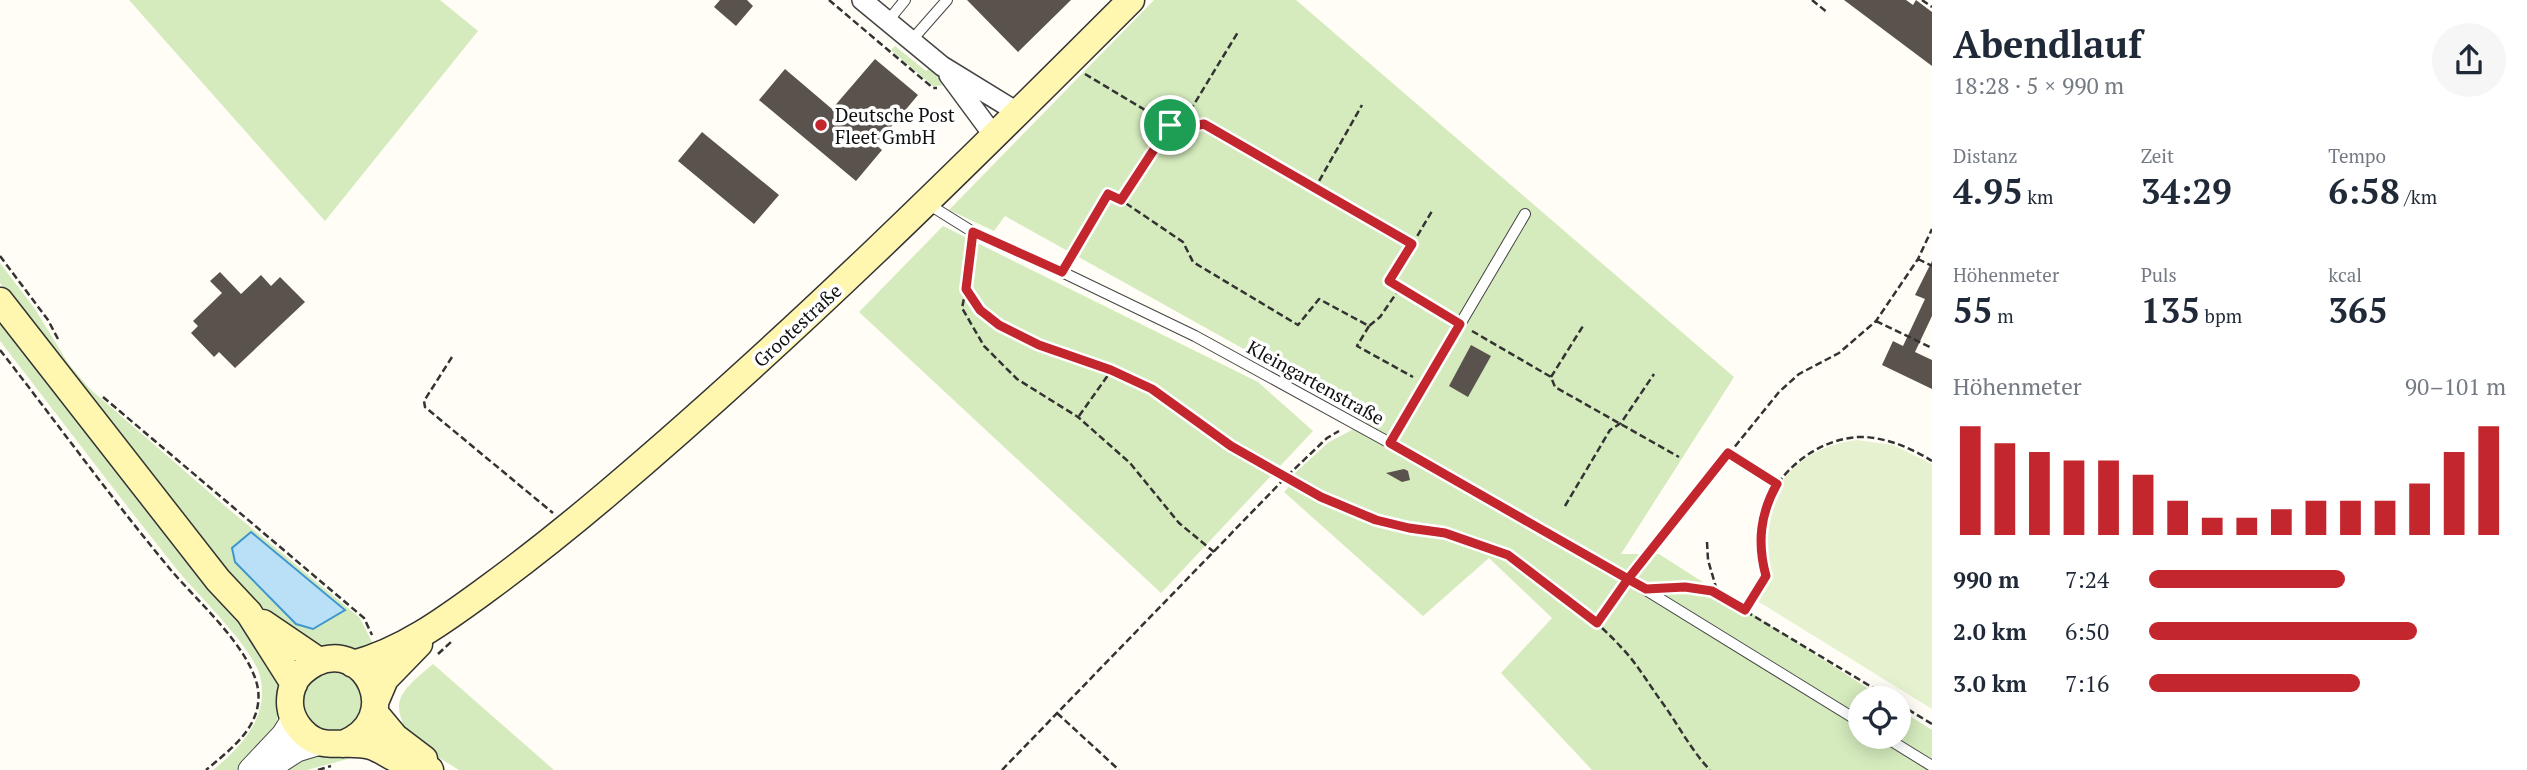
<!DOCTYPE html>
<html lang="de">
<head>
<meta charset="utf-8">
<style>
  :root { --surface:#fff; --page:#f6f6f7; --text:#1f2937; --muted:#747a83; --accent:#c4262e }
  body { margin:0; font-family:"PT Serif",serif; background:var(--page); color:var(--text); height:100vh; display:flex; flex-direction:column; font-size:26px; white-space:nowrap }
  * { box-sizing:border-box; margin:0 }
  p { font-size:23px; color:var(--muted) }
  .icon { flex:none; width:38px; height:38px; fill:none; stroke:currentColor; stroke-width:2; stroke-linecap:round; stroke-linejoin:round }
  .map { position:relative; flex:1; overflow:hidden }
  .side { display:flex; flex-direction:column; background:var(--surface); width:595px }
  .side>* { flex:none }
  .buttons { position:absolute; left:1848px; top:686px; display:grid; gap:14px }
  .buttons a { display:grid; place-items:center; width:63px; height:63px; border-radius:50%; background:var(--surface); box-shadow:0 4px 18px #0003; font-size:35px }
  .pin { position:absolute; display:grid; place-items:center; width:60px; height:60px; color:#fff; margin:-30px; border:4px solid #fff; border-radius:50%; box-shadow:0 2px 7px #0007 }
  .round { display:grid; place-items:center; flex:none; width:74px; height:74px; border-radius:37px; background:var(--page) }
  .overview { display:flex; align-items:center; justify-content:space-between; height:119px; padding:0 21px }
  h1 { font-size:38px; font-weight:700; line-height:52px }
  .figures { display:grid; grid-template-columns:repeat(3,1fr); gap:10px; height:119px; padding:7px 21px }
  .figures div { display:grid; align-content:center }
  .figures b { font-size:35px; font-weight:700 }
  .figures small { font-size:19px; font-weight:400 }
  .figures p { font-size:19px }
  .chart { height:196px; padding:14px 21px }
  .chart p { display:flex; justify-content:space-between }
  .chart svg { width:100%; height:126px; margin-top:7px; stroke:var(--accent); stroke-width:6 }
  ul { padding:0 21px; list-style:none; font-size:23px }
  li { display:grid; grid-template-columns:112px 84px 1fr; align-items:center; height:52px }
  li i { height:18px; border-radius:9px; background:var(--accent) }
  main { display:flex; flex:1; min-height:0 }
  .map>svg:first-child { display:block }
  .green { fill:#d5ebbd }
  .pitch { fill:#e6f2cf }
  .water { fill:#b9e0f7; stroke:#3f96cf; stroke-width:2 }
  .building { fill:#5a524d }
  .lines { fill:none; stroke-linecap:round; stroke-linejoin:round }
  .service-casing { stroke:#444; stroke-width:12 }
  .minor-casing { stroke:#444; stroke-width:22 }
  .tertiary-casing { stroke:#444; stroke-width:25 }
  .secondary-casing { stroke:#333; stroke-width:29 }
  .path { stroke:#333; stroke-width:2.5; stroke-dasharray:7 3.5; stroke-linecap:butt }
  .service { stroke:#fff; stroke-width:10 }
  .minor { stroke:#fff; stroke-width:19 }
  .tertiary { stroke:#fff; stroke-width:23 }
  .secondary { stroke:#fff6b0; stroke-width:26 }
  .route-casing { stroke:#fff; stroke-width:14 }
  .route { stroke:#c4262e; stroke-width:9 }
  .poi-dot { fill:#c4262e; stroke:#fff; stroke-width:2.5 }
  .labels { text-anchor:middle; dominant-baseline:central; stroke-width:7; stroke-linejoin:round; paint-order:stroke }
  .poi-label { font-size:19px; fill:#111; stroke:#fff; text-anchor:start }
  .street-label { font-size:19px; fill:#111; stroke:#fff }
</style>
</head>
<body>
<main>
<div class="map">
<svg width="1932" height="770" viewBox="0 0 1932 770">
  <rect width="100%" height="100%" fill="#fffdf5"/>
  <path class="green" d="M129 0H440L478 31 325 221Z
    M1154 0H1296L1734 377 1621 554H1659L1883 698H1860V737H1899V709L1932 730V770H1592L1501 673 1552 618 1489 558 1423 616 1284 492 1295 480V473L1329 442 1371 420 1005 216 994 231 949 210Z
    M895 46 926 71 930 68 947 85 933 86 891 50Z
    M943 226 1258 382 1313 431 1161 593 859 312Z
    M0 263 35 309 68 363 90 389 225 506 360 618 376 650 360 652 342 646 308 644 288 632 228 573 203 544 0 283Z
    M0 320 262 647 280 681 277 693V722L274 730 259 751 237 770H213C241 747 270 717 260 676 253 648 199 596 179 572 118 496 60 418 0 341Z
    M433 664 554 770H459L403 735C406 724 399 718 399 708 398 690 421 675 433 664Z
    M342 670 363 687V714L345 732H321L303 716 301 692 316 673Z
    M304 755 355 757 307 770H279Z"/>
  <path class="pitch" d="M1857 440 1893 445 1932 464V709L1754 599 1768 576C1751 507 1785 449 1857 440Z"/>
  <path class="water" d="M251 532 345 610 313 629 296 624 235 562 232 548Z"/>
  <path class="building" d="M720 0H747L753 6 736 26 714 7Z
    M967 0H1071L1018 52Z
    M1844 0H1906L1913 5 1916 0 1932 12V66Z
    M875 59 918 95 876 145 882 150 856 181 759 100 785 69 832 109Z
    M702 132 779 195 754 224 678 161Z
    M1932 261V316L1915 352 1932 360V389L1882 365 1893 341 1903 346 1925 299 1915 295Z
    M220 272 241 294 261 275 271 286 280 277 305 302 235 368 219 352 214 357 191 333 198 326 193 321 222 293 210 281Z
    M1471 345 1491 356 1468 397 1449 386Z
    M1404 469 1408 471 1410 480 1402 482 1386 473Z"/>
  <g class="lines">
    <g class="service-casing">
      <path id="service" d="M888 21 905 0
        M911 41 947 0
        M928 204 973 232 1062 272 1195 336 1390 443 1628 579 1860 722
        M1390 443 1525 214
        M1885 737 1932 766"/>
    </g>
    <g class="minor-casing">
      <path id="minor" d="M862 0 942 66 1017 112
        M949 75 994 136"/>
    </g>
    <g class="tertiary-casing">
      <path id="tertiary" d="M250 770 283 735 293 719
        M266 770 297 750 320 743"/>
    </g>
    <g class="secondary-casing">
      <path id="secondary" d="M0 301 218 580 249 613 294 684
        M263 623 319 661
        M353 664C403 651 446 619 487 589 528 559 568 527 607 494 790 339 961 170 1131 0
        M376 700 385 679 419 644
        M375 713 395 737 424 759
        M343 744C405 720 367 638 315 663 306 668 297 675 293 685 288 699 289 714 298 726 319 755 342 738 371 746 381 749 389 756 399 760 409 764 420 767 430 770"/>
    </g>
    <path class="path" d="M829 0 933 88H937
      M1812 0 1828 13
      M1922 0 1932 7
      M1085 74 1170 125
      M1179 129 1238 32
      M1314 190 1362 105
      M971 245 966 289C971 296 975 305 981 311 1027 356 1100 357 1153 390 1180 407 1204 429 1231 446 1270 472 1313 496 1357 513 1406 533 1463 529 1509 556 1525 564 1538 576 1552 587 1576 606 1600 624 1620 646 1636 662 1648 683 1661 701 1678 724 1690 749 1710 770
      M1412 245 1432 211
      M0 256 48 320 58 339
      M1918 259 1932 266
      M1068 263 1108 194 1121 200
      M1400 288 1380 317 1369 326 1319 299 1298 325 1193 262 1183 242 1121 200 1170 125 1179 129 1204 124 1412 245 1389 281 1448 317
      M966 289 962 308 984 346 1017 379 1078 417 1130 463 1179 523 1214 552
      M1876 321 1932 348
      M1369 326 1357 346 1413 377
      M1472 331 1551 377 1555 387 1679 457
      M0 350C57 423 111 498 170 569 197 601 251 648 258 689 263 726 231 749 206 770
      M452 357 424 401 425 407 553 513
      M1551 377 1583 326
      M103 397 364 618 372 635
      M1079 416 1111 371
      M1728 453 1777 484
      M1565 506 1610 430 1621 423 1654 374
      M1707 542 1708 560 1718 594
      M1636 569 1779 392 1799 374 1839 353 1876 321 1918 259 1932 229
      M1668 587 1712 591 1890 698
      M1745 610 1766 576C1760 555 1758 532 1764 512 1776 470 1822 435 1866 437 1890 439 1913 449 1932 461
      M1597 623 1621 588
      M438 654 451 642
      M1899 704 1932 724
      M1057 713 1119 770
      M318 770 331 766
      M1002 770 1285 478 1327 438 1339 431"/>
    <use href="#service" class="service"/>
    <use href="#minor" class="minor"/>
    <use href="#tertiary" class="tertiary"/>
    <use href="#secondary" class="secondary"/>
  </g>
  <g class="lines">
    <g class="route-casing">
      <path id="route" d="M1170 125 1121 200 1108 194 1062 272 973 232 966 289 980 310 999 325 1039 345 1111 370 1152 389 1231 446 1321 497 1376 520 1409 528 1445 533 1508 555 1597 623 1628 579 1728 453 1777 484C1760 514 1757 543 1766 576L1745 610 1712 591 1685 587 1646 589 1628 579 1390 443 1460 324 1389 281 1412 244 1204 124 1179 129 1170 125"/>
    </g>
    <use href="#route" class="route"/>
  </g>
  <circle class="poi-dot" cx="821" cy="125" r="7"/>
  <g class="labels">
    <g class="poi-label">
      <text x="835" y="114">Deutsche Post<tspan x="835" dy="22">Fleet GmbH</tspan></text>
    </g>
    <g class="street-label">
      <text transform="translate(797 325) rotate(-43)">Grootestraße</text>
      <text transform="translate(1316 382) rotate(29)">Kleingartenstraße</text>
    </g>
  </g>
</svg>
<div class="buttons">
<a><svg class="icon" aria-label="locate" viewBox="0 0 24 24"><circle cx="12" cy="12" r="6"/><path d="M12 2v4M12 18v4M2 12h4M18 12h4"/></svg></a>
</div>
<div class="pin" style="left:1170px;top:125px;background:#1e9e55"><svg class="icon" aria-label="arrive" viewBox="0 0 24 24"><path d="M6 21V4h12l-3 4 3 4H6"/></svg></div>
</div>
<section class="side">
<div class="overview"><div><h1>Abendlauf</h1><p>18:28 · 5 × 990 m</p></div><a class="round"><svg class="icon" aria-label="share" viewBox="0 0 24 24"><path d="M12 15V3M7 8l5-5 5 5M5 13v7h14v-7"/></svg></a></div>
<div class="figures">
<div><p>Distanz</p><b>4.95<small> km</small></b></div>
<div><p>Zeit</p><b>34:29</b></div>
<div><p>Tempo</p><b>6:58<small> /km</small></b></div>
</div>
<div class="figures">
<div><p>Höhenmeter</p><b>55<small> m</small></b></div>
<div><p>Puls</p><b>135<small> bpm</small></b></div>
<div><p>kcal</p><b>365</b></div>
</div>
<div class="chart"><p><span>Höhenmeter</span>90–101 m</p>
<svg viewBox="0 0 160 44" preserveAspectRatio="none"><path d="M5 44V6M15 44V12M25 44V15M35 44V18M45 44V18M55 44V23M65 44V32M75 44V38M85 44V38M95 44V35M105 44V32M115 44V32M125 44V32M135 44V26M145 44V15M155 44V6"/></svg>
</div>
<ul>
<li><b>990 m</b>7:24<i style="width:55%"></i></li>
<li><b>2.0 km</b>6:50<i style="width:75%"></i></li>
<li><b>3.0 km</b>7:16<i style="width:59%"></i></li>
</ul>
</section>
</main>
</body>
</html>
